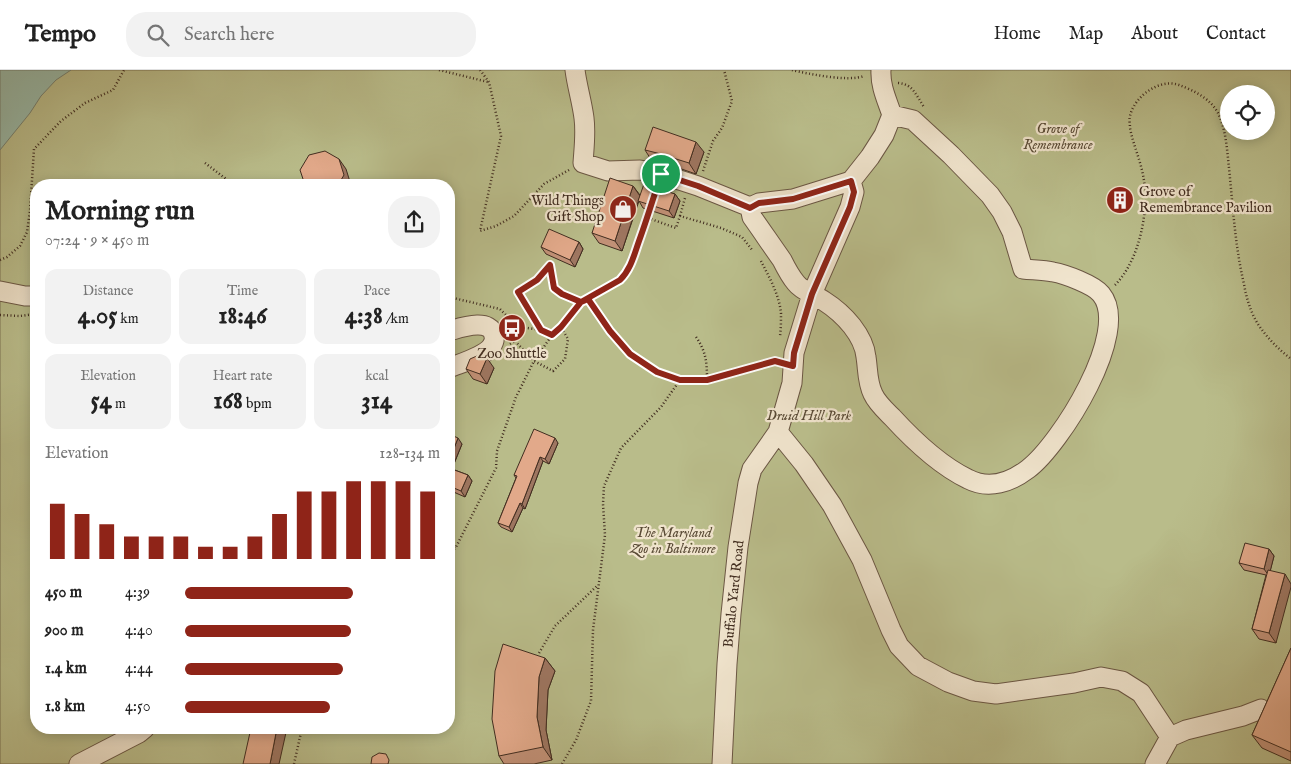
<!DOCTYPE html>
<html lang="en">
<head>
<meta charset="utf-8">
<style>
  :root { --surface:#fff; --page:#f2f2f2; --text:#222; --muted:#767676; --line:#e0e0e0; --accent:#8f2418 }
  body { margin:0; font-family:"IM FELL English",serif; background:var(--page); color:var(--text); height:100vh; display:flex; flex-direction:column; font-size:19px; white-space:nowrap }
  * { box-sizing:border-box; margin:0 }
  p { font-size:16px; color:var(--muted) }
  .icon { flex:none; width:28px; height:28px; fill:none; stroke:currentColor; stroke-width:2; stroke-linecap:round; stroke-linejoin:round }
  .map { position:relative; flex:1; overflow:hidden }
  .drawer { position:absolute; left:30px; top:109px; width:425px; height:555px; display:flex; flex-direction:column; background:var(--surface); border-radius:20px; box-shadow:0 2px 12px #0003 }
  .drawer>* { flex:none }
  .buttons { position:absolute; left:1220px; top:15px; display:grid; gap:10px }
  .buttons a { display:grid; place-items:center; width:55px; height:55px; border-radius:50%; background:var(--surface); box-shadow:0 2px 12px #0003; font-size:25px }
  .pin { position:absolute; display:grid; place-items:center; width:42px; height:42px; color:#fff; margin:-21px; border:2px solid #fff; border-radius:50%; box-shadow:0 1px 5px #0007 }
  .round { display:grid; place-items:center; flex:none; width:52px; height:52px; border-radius:20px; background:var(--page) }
  .summary { display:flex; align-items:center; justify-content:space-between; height:85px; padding:0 15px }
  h1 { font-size:28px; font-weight:800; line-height:38px }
  .stats { display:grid; grid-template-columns:repeat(3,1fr); gap:8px; height:85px; padding:5px 15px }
  .stats div { display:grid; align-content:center; border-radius:12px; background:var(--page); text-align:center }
  .stats b { font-size:25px; font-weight:800 }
  .stats small { font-size:14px; font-weight:400 }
  .stats p { font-size:14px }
  .chart { height:140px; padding:10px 15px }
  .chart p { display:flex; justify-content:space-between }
  .chart svg { width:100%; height:90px; margin-top:5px; stroke:var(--accent); stroke-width:6 }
  ul { padding:0 15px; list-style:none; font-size:16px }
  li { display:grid; grid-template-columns:80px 60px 1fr; align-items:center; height:38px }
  li i { height:12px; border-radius:6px; background:var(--accent) }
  header { display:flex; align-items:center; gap:30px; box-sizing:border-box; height:70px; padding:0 25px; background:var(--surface); border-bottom:1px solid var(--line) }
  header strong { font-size:24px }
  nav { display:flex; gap:28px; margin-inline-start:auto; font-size:18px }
  .search { width:350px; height:45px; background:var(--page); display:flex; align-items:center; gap:12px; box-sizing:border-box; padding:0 18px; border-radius:20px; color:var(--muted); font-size:19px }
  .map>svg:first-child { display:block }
  .green { fill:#b9bc8a; stroke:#7d7455; fill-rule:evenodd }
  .water { fill:#98b9a8; stroke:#758172 }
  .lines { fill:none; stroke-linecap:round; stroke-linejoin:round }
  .minor-casing { stroke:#6b5744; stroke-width:21 }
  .path { stroke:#412d20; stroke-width:2.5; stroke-dasharray:1 2.5; stroke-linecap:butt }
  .minor { stroke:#f0e4cd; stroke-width:19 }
  .wall { fill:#c29177; stroke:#412d20 }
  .shaded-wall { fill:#9e7661; stroke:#412d20 }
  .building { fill:#e2a98a; stroke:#412d20 }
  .route-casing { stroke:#fff; stroke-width:10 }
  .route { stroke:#8f2418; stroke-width:6 }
  .labels { text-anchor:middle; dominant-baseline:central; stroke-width:4.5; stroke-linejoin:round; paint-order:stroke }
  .park-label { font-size:14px; font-style:italic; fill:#594a35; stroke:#f0e4cd }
  .poi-label { font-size:14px; fill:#412d20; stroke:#f0e4cd; text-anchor:start }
  .street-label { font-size:14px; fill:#412d20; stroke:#f0e4cd }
</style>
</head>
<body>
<header>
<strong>Tempo</strong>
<div class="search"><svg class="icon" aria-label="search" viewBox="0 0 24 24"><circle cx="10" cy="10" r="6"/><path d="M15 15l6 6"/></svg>Search here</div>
<nav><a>Home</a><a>Map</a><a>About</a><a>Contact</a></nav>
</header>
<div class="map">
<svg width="1291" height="694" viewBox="0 0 1291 694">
  <rect width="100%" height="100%" fill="#e8d5b2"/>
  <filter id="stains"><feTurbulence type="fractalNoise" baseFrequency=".004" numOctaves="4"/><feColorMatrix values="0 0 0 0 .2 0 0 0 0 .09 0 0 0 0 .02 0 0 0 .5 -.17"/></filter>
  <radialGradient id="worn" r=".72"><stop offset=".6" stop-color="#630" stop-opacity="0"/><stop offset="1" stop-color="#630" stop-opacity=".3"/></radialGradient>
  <path class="green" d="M0 0H1291V694H0ZM1229 24H1266V61H1229ZM36 115H449V658H36Z"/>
  <path class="water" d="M0 0H71L56 10 41 26 30 43 0 80Z"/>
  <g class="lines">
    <g class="minor-casing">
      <path id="minor" d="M575 0C577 16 582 32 584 48 586 63 584 78 583 93L608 101 640 100 661 104 698 116 750 137 759 133 793 129 851 111 870 87 884 65 892 45C887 30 880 16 881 0
        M750 137 752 147C762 161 772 176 782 190 786 198 790 206 796 213 802 221 815 225 824 231 835 238 844 246 852 256 859 265 865 276 866 287 868 299 867 312 873 324 877 333 886 341 892 347 914 371 939 395 968 409 989 420 1011 412 1028 399 1060 375 1132 261 1101 224 1094 215 1065 204 1053 202 1044 200 1033 200 1023 199L1012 162 1002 142 990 125 951 85 913 50 892 45
        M0 221 25 226H36
        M449 261C460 258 491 247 494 266 495 270 493 274 491 277 483 287 461 293 449 298
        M778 362 804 394 832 435 862 490 891 560 899 576 918 596 948 612 973 621 996 624 1074 613 1101 607 1122 611 1141 623 1170 667
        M79 694 139 663 145 658
        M722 694 727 594 731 544 738 477 748 413 752 399 778 362 792 313 794 283 812 224 850 137 854 122 851 111
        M1155 694 1170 667 1186 660 1243 646 1261 639"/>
    </g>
    <path class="path" d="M439 0 488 12
      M480 0 489 12 501 66 480 161 496 156 514 146 544 114 569 100
      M792 0C809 4 848 12 864 6
      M898 13C913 14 916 25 924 37
      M205 93 234 115
      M703 101 713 71 722 58 732 31 724 0
      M650 138C646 153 634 195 624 206 616 215 599 223 588 229 600 247 614 269 630 284 651 302 680 314 708 309 731 305 753 297 775 291L777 292
      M680 146 685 128
      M648 148 676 158 680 146 721 158 742 167 753 181
      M0 190 7 187 20 176 27 162 30 141 34 79 61 51 85 33 113 20 124 0
      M761 191C769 207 779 224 781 243 781 250 781 259 780 266
      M550 196 554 218 562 224 581 232
      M1115 215C1140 190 1150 138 1143 105 1140 89 1133 74 1130 58 1130 54 1129 50 1130 46 1134 27 1159 8 1179 15 1193 20 1211 29 1218 43 1226 59 1227 80 1229 98 1233 137 1235 176 1244 214 1246 226 1249 236 1254 247 1262 263 1277 278 1291 289
      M449 227 500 239 508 247 514 256 515 271 510 274
      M0 245 20 246 35 244
      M514 256 541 260 552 265
      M541 260 518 222 537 209 550 195
      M696 267C706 281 707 293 707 309
      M515 271 534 291 553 301 565 289 568 269 561 257
      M449 475 456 477
      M449 484 456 477 496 398 497 381 516 327 534 291 552 265 561 257 581 232 588 229
      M539 583 555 556 598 515
      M294 694 302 658
      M562 694 576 670 591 631 593 560 605 465 603 434 604 416 621 378 661 337 680 310"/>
    <use href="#minor" class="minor"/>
  </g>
  <path class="wall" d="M645 80 704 82 696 104 664 93 652 91Z
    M633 116 640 125 675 124 680 131 674 148 643 138 639 131 622 181 599 173 592 163Z
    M579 172 583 179 575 197 546 184 541 177Z
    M494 298 487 314 473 309 466 299Z
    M449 364 462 374 452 399 468 405 472 411 465 427 449 420Z
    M558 373 549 394 543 391 525 439 523 438 512 462 501 457 498 453 516 408 514 405Z
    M1269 479 1274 486 1270 501 1276 573 1259 569 1252 559 1266 505 1244 500 1239 493Z
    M1291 578V691L1262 678 1252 665Z
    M545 588 555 601 548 620 546 660 552 690 534 694H504L499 686Z"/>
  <path class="shaded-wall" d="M696 72 704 82 696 104 689 93Z
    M339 89 346 99 351 115H338Z
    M633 116 640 126 622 181 615 171Z
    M675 124 680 131 674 148 669 141Z
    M579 172 583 179 575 197 570 190Z
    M487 288 494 298 487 314 480 304Z
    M458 368 462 374 450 403 449 401V391Z
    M555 368 558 373 549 394 545 389Z
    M540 387 543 391 525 439 522 434Z
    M468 405 472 411 465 427 461 421Z
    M520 433 523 438 512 462 509 457Z
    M1269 479 1274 486 1269 506 1264 499Z
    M1285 504 1291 514V517L1276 573 1269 563Z
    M545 588 555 601 548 620 546 660 552 690 543 677 537 647 539 607Z
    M277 658H287L279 694H270Z"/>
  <path class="building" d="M653 57 696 72 689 93 657 83 645 80Z
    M325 81 339 89 344 105 338 115H305L300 100 309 85Z
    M610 108 633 116 615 171 592 163Z
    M644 114 675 124 669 141 638 131Z
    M549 159 579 172 570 190 541 177Z
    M479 285 487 288 480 304 466 299 470 289Z
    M534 359 555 368 545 389 540 387 522 434 520 433 509 457 498 453 517 406 514 405Z
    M449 364 458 368 449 391Z
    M449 398 468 405 461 421 449 416Z
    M1245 473 1269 479 1264 499 1239 493Z
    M1268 500 1285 504 1269 563 1252 559Z
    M503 574 545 588 539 607 537 647 543 677 499 686 492 649 495 601Z
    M1291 578V682L1252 665Z
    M251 658H277L270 694H243Z
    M379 683 386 684 389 690 388 694H371L372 687Z"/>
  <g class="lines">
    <g class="route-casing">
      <path id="route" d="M661 104C654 126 647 149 639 171 634 185 631 199 620 210L581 232 561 257 552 265 541 260 518 222 537 210 550 195 554 218 562 224 581 232 588 229 610 261 630 284 657 302 680 310H707L775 291 793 296 794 283 812 224 850 137 854 122 851 111 793 129 759 133 750 138 698 116 661 104"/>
    </g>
    <use href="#route" class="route"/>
  </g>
  <defs>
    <g id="building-disc" transform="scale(1.4375)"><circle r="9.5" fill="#8f2418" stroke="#f0e4cd"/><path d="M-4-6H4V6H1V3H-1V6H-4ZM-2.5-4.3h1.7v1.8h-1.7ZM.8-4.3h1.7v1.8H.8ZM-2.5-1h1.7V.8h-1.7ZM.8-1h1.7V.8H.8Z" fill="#fff"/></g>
    <g id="shop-disc" transform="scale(1.4375)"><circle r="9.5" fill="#8f2418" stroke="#f0e4cd"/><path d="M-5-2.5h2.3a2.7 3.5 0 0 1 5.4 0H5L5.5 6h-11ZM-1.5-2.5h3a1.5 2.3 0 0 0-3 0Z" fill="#fff"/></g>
    <g id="bus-disc" transform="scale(1.4375)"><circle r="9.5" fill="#8f2418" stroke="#f0e4cd"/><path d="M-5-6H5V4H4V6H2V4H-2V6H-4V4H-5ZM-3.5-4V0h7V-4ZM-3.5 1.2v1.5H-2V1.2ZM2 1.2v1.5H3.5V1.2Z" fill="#fff"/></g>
  </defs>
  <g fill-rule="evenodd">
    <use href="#building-disc" x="1120" y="130"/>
    <use href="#shop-disc" x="623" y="139"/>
    <use href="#bus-disc" x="512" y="258"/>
  </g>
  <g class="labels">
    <g class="park-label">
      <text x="1058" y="59">Grove of<tspan x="1058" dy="16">Remembrance</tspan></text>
      <text x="809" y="346">Druid Hill Park</text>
      <text x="673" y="463">The Maryland<tspan x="673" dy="16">Zoo in Baltimore</tspan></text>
    </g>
    <g class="poi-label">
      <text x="1139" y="122">Grove of<tspan x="1139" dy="16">Remembrance Pavilion</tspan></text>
      <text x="604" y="131" text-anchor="end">Wild Things<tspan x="604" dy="16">Gift Shop</tspan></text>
      <text x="512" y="284" text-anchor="middle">Zoo Shuttle</text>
    </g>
    <g class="street-label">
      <text transform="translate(734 524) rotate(-84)">Buffalo Yard Road</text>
    </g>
  </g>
  <rect width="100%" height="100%" filter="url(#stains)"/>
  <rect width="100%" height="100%" fill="url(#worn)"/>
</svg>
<div class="buttons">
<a><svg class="icon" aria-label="locate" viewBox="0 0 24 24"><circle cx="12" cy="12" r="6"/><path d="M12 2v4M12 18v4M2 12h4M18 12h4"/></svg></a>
</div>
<div class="pin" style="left:661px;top:104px;background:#1e9e55"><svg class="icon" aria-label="arrive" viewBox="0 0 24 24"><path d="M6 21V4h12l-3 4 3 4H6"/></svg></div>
<section class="drawer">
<div class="summary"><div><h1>Morning run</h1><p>07:24 · 9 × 450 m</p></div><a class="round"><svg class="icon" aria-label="share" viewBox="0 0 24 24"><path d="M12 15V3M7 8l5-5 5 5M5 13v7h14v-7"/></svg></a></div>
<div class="stats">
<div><p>Distance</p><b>4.05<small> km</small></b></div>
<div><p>Time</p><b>18:46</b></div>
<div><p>Pace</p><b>4:38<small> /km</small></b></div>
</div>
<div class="stats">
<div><p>Elevation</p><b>54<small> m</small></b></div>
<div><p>Heart rate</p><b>168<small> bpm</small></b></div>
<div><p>kcal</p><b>314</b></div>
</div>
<div class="chart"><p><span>Elevation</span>128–134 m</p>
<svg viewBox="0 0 160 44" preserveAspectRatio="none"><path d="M5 44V17M15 44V22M25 44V27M35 44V33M45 44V33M55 44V33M65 44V38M75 44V38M85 44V33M95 44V22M105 44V11M115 44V11M125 44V6M135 44V6M145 44V6M155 44V11"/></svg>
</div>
<ul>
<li><b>450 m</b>4:39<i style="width:66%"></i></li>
<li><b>900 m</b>4:40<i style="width:65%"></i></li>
<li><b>1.4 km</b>4:44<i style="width:62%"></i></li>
<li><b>1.8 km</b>4:50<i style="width:57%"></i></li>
</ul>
</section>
</div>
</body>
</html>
